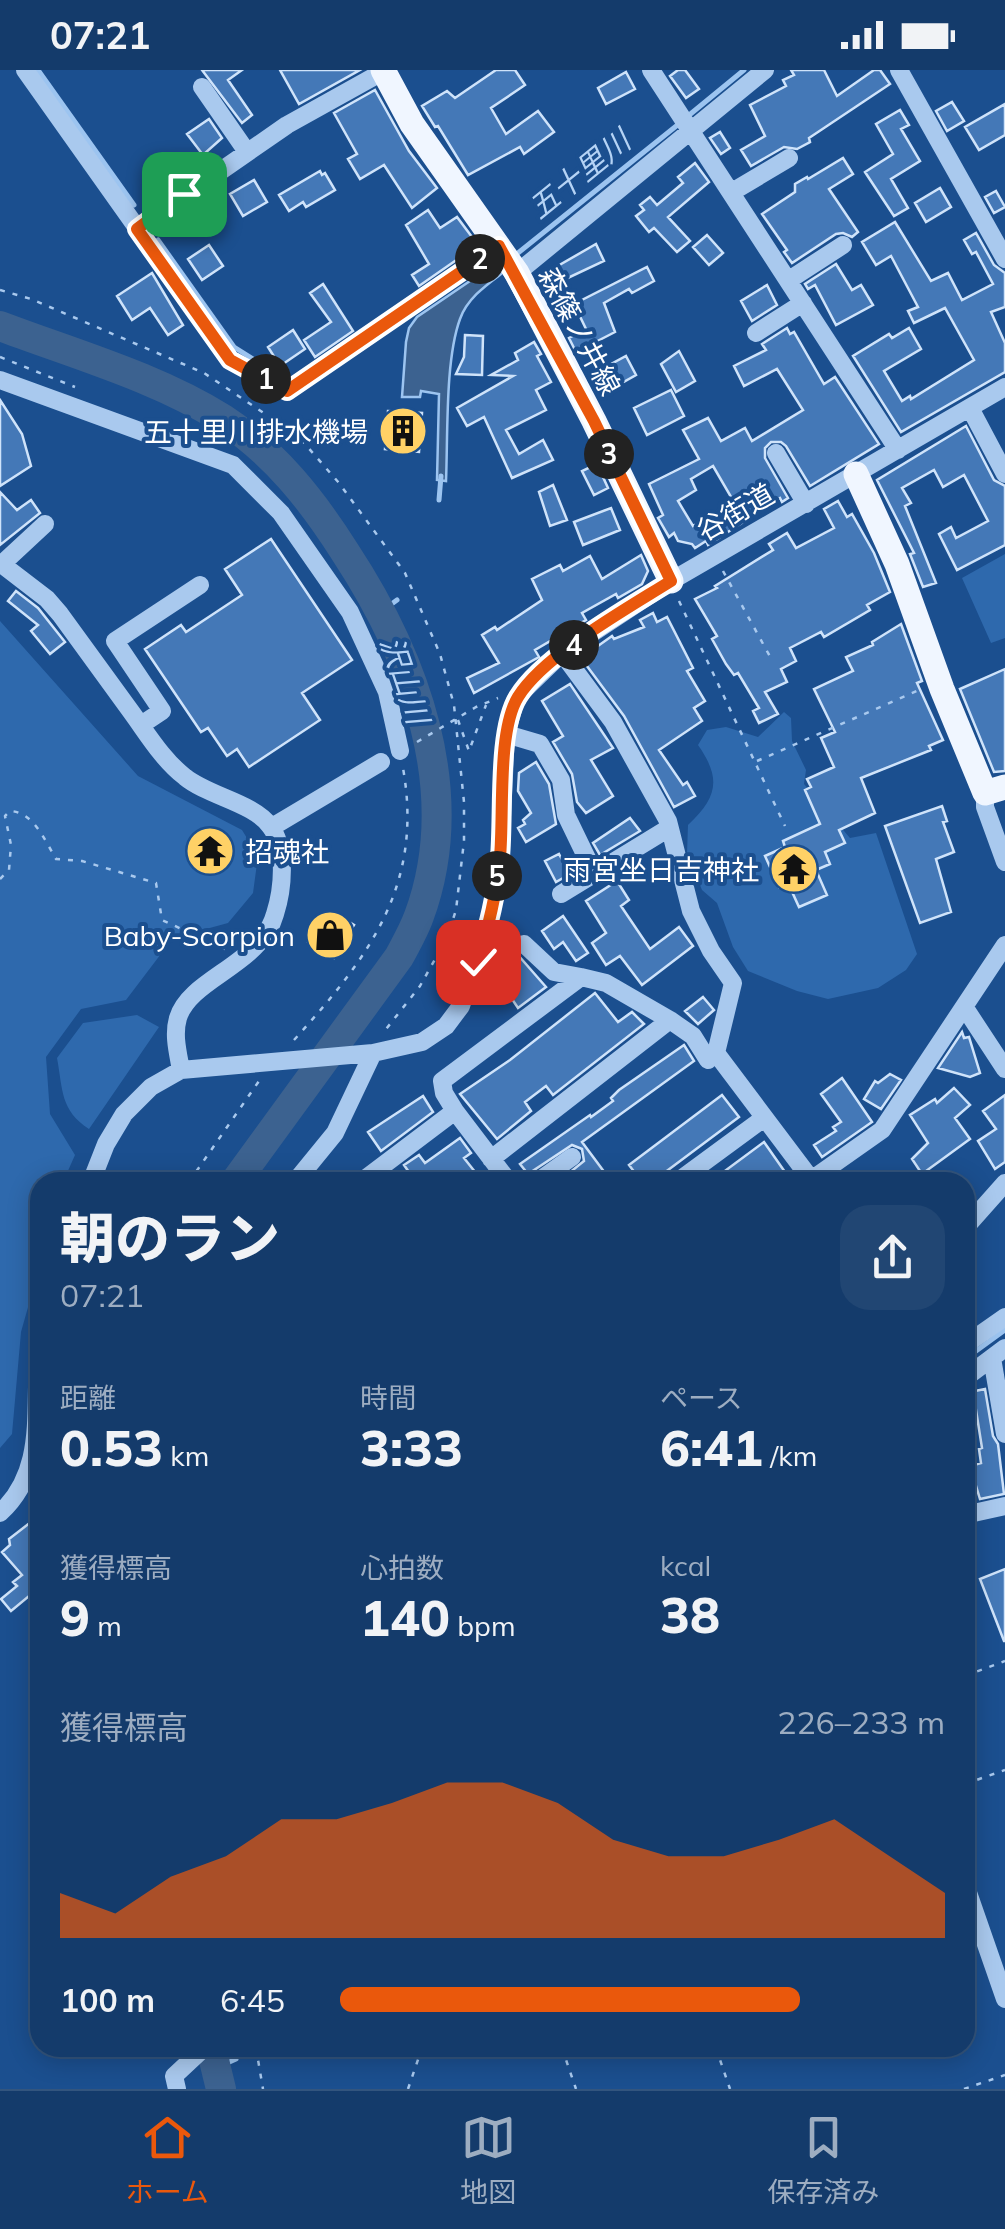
<!DOCTYPE html>
<html lang="ja">
<head>
<meta charset="utf-8">
<style>
  :root { --surface:#143b6b; --page:#214673; --text:#f1f3f6; --muted:#9dadc1; --line:#33557e; --accent:#ea580c }
  body { margin:0; font-family:Mulish,"Noto Sans JP",sans-serif; background:var(--page); color:var(--text); height:100vh; display:flex; flex-direction:column; font-size:38px; white-space:nowrap }
  * { box-sizing:border-box; margin:0 }
  p { font-size:32px; color:var(--muted) }
  .icon { flex:none; width:55px; height:55px; fill:none; stroke:currentColor; stroke-width:2; stroke-linecap:round; stroke-linejoin:round }
  .map { position:relative; flex:1; overflow:hidden }
  .side { position:absolute; left:30px; top:1102px; width:945px; height:885px; display:flex; flex-direction:column; background:var(--surface); border-radius:30px; box-shadow:0 5px 25px #0003,0 0 0 2px var(--line) }
  .side>* { flex:none }
  .pin { position:absolute; display:grid; place-items:center; width:85px; height:85px; color:#fff; margin:-42px; border-radius:20px; box-shadow:0 5px 15px #0006 }
  .km { position:absolute; width:50px; height:50px; margin:-25px; border-radius:50%; background:#222; color:#fff; font-size:28px; line-height:50px; text-align:center }
  .round { display:grid; place-items:center; flex:none; width:105px; height:105px; border-radius:30px; background:var(--page) }
  .head { display:flex; align-items:center; justify-content:space-between; height:170px; padding:0 30px }
  h1 { font-size:55px; font-weight:800; line-height:75px }
  .metrics { display:grid; grid-template-columns:repeat(3,1fr); gap:15px; height:170px; padding:10px 30px }
  .metrics div { display:grid; align-content:center }
  .metrics b { font-size:50px; font-weight:800 }
  .metrics small { font-size:28px; font-weight:400 }
  .metrics p { font-size:28px }
  .chart { height:280px; padding:20px 30px }
  .chart p { display:flex; justify-content:space-between }
  .chart svg { width:100%; height:180px; margin-top:10px; fill:var(--accent); opacity:.7 }
  ul { padding:0 30px; list-style:none; font-size:32px }
  li { display:grid; grid-template-columns:160px 120px 1fr; align-items:center; height:75px }
  li i { height:25px; border-radius:12px; background:var(--accent) }
  .status { display:flex; justify-content:space-between; align-items:center; height:70px; padding:0 50px; background:var(--surface); direction:ltr }
  .status svg { height:28px; fill:currentColor }
  .tabs { display:flex; justify-content:space-around; align-items:center; height:140px; border-top:2px solid var(--line); background:var(--surface); font-size:28px; color:var(--muted) }
  .tabs a { display:grid; justify-items:center; gap:5px }
  .tabs .active { color:var(--accent) }
  .map>svg:first-child { display:block }
  .green { fill:#2e69ad }
  .water { fill:#3c6290; stroke:#9cc4f0; stroke-width:2.5 }
  .lines { fill:none; stroke-linecap:round; stroke-linejoin:round }
  .stream { stroke:#9cc4f0; stroke-width:5 }
  .river { stroke:#3c6290; stroke-width:30 }
  .building { fill:#4478b7; stroke:#cfe3fa; stroke-width:2.5; fill-rule:evenodd }
  .path { stroke:#a9c9ee; stroke-width:2.5; stroke-dasharray:5 8; stroke-linecap:butt }
  .minor { stroke:#a9c9ee; stroke-width:18 }
  .major { stroke:#f0f6ff; stroke-width:25 }
  .route-casing { stroke:#fff; stroke-width:20 }
  .route { stroke:#ea580c; stroke-width:12 }
  .labels { text-anchor:middle; dominant-baseline:central; stroke-width:8; stroke-linejoin:round; paint-order:stroke }
  .street-label { font-size:28px; fill:#fff; stroke:#1b4f8f }
  .poi-label { font-size:28px; fill:#fff; stroke:#1b4f8f; text-anchor:end }
  .water-label { font-size:30px; font-style:italic; fill:#b5d3f5; stroke:#1b4f8f }
</style>
</head>
<body>
<div class="status"><b>07:21</b><svg viewBox="0 0 49 12"><path d="M0 12V9h3v3zM5 12V6h3v6zM10 12V3h3v9zM15 12V0h3v12zM26 1h20v11H26zM47 4h2v5h-2z"/></svg></div>
<div class="map">
<svg width="1005" height="2019" viewBox="0 0 1005 2019">
  <rect width="100%" height="100%" fill="#1b4f8f"/>
  <path class="green" d="M1005 484V568L991 573 962 508Z
    M0 551 138 706 242 760 258 786 253 823 228 853 173 868 126 930 81 939 46 987 50 1044 75 1085 63 1112H40V1195L21 1262 12 1364 0 1378Z
    M784 642 791 648 792 671 806 700 804 714 850 768 876 763 917 884 906 900 878 918 828 929 797 921 748 901 733 877 717 833 702 820 687 784 688 755C717 728 722 709 698 675L707 660 726 657 758 667Z
    M137 945 159 957 89 1059C60 1040 63 1020 57 988L83 953Z"/>
  <path class="water" d="M495 194 501 204C485 216 467 229 460 249 445 290 448 365 446 411L437 410 439 324 421 321 420 327H402L406 272 409 258 417 247Z"/>
  <g class="lines">
    <path class="stream" d="M38 0 134 135
      M688 46 744 0
      M158 170 234 277 284 309
      M513 187 680 53
      M439 430 441 406
      M382 541 397 530
      M965 1289 1005 1260
      M216 1998 236 1989"/>
    <path class="river" d="M0 256C74 284 156 307 223 349 275 383 312 430 345 482 414 587 465 721 419 846 414 860 406 874 399 887L235 1112
      M211 1978 221 2019"/>
  </g>
  <path class="building" d="M202 0H242L228 10 252 45 242 53Z
    M280 0H360L299 34Z
    M496 0H515L525 15 491 38 506 64 538 41 554 62 524 84 520 77 468 105 438 56 435 57 422 36 447 21 455 28Z
    M678 0H685L699 19 686 28 670 6Z
    M791 0H824L837 26 874 0H880L890 14 809 68 810 72 797 79 784 77 751 96 741 80 765 66 750 35 786 16 783 10 794 5Z
    M626 2 635 19 606 34 598 18Z
    M375 20 409 81 437 118 412 138 384 95 360 109 348 89 357 84 334 43Z
    M952 32 964 51 947 61 936 41Z
    M1005 34V65L979 80 965 57Z
    M900 40 909 55 901 59 920 91 891 109 908 138 894 146 865 102 893 84 876 54Z
    M209 49 222 68 203 85 187 64Z
    M720 62 730 78 721 84 710 68Z
    M843 88 853 104 829 119 858 162 852 167 843 163 836 164 792 193 784 182 787 180 762 144 795 122V114L807 107 808 109Z
    M695 93 709 112 668 147 690 171 677 182 654 158 649 162 636 146 644 140 640 135 650 127 657 135 683 113 678 107Z
    M320 101 322 105 325 103 335 120 306 137 303 132 289 141 279 125Z
    M254 110 267 132 243 146 230 124Z
    M940 118 951 137 926 152 915 133Z
    M996 121 1005 137 994 143 985 127Z
    M428 140 440 158 457 147 478 175 419 216 412 205 429 194 406 155Z
    M895 152 931 211 948 203 962 230 993 214 976 182 972 184 964 170 976 163 994 195 1005 203V237L991 242 1005 273V302L901 362 853 286 889 264 892 268 909 258 921 279 884 301 902 331 910 326 911 329 974 290 945 238 914 253 908 241 918 237 891 186 876 195 862 172Z
    M707 165 723 183 709 195 693 177Z
    M596 174 604 191 555 214 549 201Z
    M209 175 223 196 202 210 188 189Z
    M836 194 852 220 861 215 873 235 836 255 815 215 808 219 805 214Z
    M647 197 654 211 632 223 629 219 604 233 615 262 578 281 574 278 569 268 586 259 574 234Z
    M152 203 183 255 168 265 150 238 132 250 117 226Z
    M323 214 353 261 315 287 304 270 331 252 310 223Z
    M767 215 777 235 752 251 741 231Z
    M787 258 790 264 794 262 824 314 835 307 879 374 810 416 786 376 781 372H771L765 378V388L788 428 782 432 780 428 708 475 706 471 695 478 692 474 678 471 674 463 669 467 658 448 663 445 649 414 699 389 683 360 708 348 721 371 745 358 752 371 803 340 777 299 744 316 734 296 766 280 762 274ZM713 396 734 432 693 456 678 431 696 420 691 409Z
    M293 260 305 279 280 296 268 277Z
    M465 265 483 266 482 305 456 304 464 287Z
    M534 272 541 284 537 286 551 312 536 320 546 340 506 360 519 384 543 370 553 390 512 408 484 347 467 356 457 338 513 306 491 305 518 290 515 283Z
    M679 281 695 311 676 322 661 294Z
    M626 286 636 305 611 319 600 300Z
    M671 320 684 346 647 365 634 338Z
    M0 330 22 364 31 396 0 416Z
    M388 341 422 343 419 382 385 379Z
    M966 356 994 410 1005 416V475L957 500 939 464 951 457 956 468 988 451 964 405 943 417 934 400 902 418 911 433 905 436 936 513 923 517 910 484 914 483 877 410Z
    M597 394 608 418 594 425 582 401Z
    M553 415 567 450 550 456 539 422Z
    M0 422 17 440 31 430 40 443 0 475Z
    M838 431 847 447 852 444 874 483 890 522 867 535 870 540 824 567 821 562 790 578 796 591 781 599 787 612 765 622 778 644 759 653 753 641 759 638 738 603 734 605 726 594 712 569 717 566 695 529 717 518 715 516 773 480 769 474 787 463 796 478 834 458 824 439Z
    M611 438 620 460 583 475 574 452Z
    M271 469 352 590 302 623 320 650 249 697 237 679 227 686 208 658 201 662 145 579 181 555 186 562 242 525 225 499Z
    M641 485 648 501 642 514 618 528 616 524 582 543 586 550 535 580 539 587 474 623 467 608 499 593 482 565 495 557 497 560 542 530 532 509 560 495 563 501 590 486 602 509Z
    M16 521 38 538 65 572 50 584 31 561 38 555 8 531Z
    M653 543 657 552 667 547 693 598 687 601 705 631 694 638 702 651 659 680 683 715 687 712 695 726 674 737 624 646 581 588 612 566 614 569 644 557 640 550Z
    M901 554 922 611 917 613 943 670 929 676 931 680 861 708 875 743 839 760 845 773 825 782 830 794 816 800 827 825 799 837 788 813 779 817 765 786 785 777 783 771 820 754 805 720 811 717 807 709 834 697 821 668 835 662 814 619 853 601 846 587 873 575 872 572Z
    M1005 599V701L994 702 960 619Z
    M570 614 613 678 591 690 613 726 586 743 577 732 572 704 553 672 563 666 542 631Z
    M536 692 549 714 556 754 526 772 518 758 525 754 523 750 531 743 518 721 519 703Z
    M942 736 947 751 943 752 954 782 936 789 951 842 920 853 885 756Z
    M630 748 640 761 600 785 593 773Z
    M559 784 570 804 556 812 545 791Z
    M617 811 629 830 621 836 650 879 679 857 693 876 642 915 620 886 606 895 592 873 606 863 586 831Z
    M336 844 354 855 334 888 308 872 318 856 322 858 325 853 329 856Z
    M563 846 588 883 576 891 563 872 554 879 542 861Z
    M518 885 546 917 518 938 510 926 517 921 500 898Z
    M595 923 618 952 632 942 644 954 553 1025 546 1016 525 1032 531 1041 497 1069 460 1024 510 990Z
    M703 927 714 940 698 954 685 941Z
    M962 962 964 968 969 967 980 1003 970 1007 938 998Z
    M684 975 694 991 582 1072 605 1103 592 1112H558L584 1091 582 1079 572 1075 528 1104 520 1094 590 1045 591 1047 613 1031 611 1028 619 1020Z
    M890 1004 901 1010 881 1039 864 1029 875 1011 878 1013Z
    M842 1008 872 1052 822 1087 814 1075 836 1061 833 1057 841 1052 821 1024Z
    M954 1018 970 1035 955 1048 970 1069 922 1104 912 1089 928 1073 910 1045 935 1029 937 1033Z
    M722 1025 739 1047 652 1112H642L629 1095Z
    M1005 1025V1092L995 1099 978 1071 996 1059 983 1041Z
    M423 1026 433 1042 381 1081 368 1062Z
    M460 1068 471 1083 464 1088 483 1112H416L404 1095 419 1085 425 1093Z
    M764 1072 792 1112H759L754 1106 744 1112H710Z
    M985 1319 993 1366 998 1374 1004 1424 980 1429 970 1396 981 1393 979 1379 982 1378 976 1340 965 1342V1323Z
    M40 1445V1517L11 1541 1 1529 17 1516 13 1512 22 1505 2 1482 10 1475 9 1469Z
    M1005 1499V1571H1004L980 1509Z"/>
  <g class="lines">
    <path class="path" d="M0 220 31 229 204 303 298 366 339 413 405 503 440 584 454 635 464 732V771L456 840 447 868 420 916 383 963
      M0 287 75 317
      M723 501 773 592
      M679 531 785 756
      M458 650 469 681 486 635
      M417 672 476 637 498 628
      M757 691 919 620
      M0 809 9 800 11 775 5 746 10 741C34 742 45 771 56 789L82 791 156 813 162 850 225 879
      M294 970C368 888 424 816 403 698
      M189 1112 259 1011
      M965 1606 1005 1591
      M965 1714 1005 1700
      M256 1978 263 2019
      M562 1978 576 2019
      M716 1978 730 2019
      M408 2019 422 1978
      M964 2019 1005 2005"/>
    <path class="minor" d="M25 0 230 289 287 321 499 176
      M651 0 898 380
      M899 0 1005 189
      M202 17 247 82
      M732 122 789 88
      M137 159 287 55 386 0
      M517 203 765 0
      M789 210 843 175
      M756 263 803 233
      M0 310 233 395 281 443 350 542 387 622 400 681
      M970 338 1005 404
      M776 383 806 434
      M0 493 47 529 60 544C84 577 108 610 132 643 148 665 163 690 185 707 208 726 254 733 270 756 287 778 283 819 275 844 261 895 190 908 178 948 173 965 178 983 181 1000
      M2 494 45 454
      M562 583 613 652 668 751 691 841 711 881 733 913 716 983
      M141 655 162 641 115 571 200 515
      M506 664 540 674 561 710 566 745 595 805
      M985 723V737L1005 792
      M272 757 381 692
      M561 824 669 758
      M524 874 554 902 581 907
      M965 938 1005 999
      M670 950 693 966 708 990 716 983
      M716 983 813 1112
      M455 1041 444 1023 442 1011 581 907 606 913 670 950 491 1089
      M811 1110 882 1060 1005 875
      M91 1112 106 1074 124 1044 151 1017 181 1000 373 983 422 972 446 956 461 936 492 840 500 788 506 664 516 629 526 618 562 583 671 511 1005 317
      M295 1112 335 1063 373 983
      M361 1112 455 1041 509 1112
      M537 1112 572 1087
      M677 1112 764 1048
      M965 1158 1005 1113
      M965 1275 1005 1247
      M992 1288 1005 1364
      M965 1308 1005 1278
      M965 1421 969 1444 965 1466
      M0 1443C50 1397 31 1332 40 1271
      M969 1444 1005 1436
      M965 1814 1005 1929
      M177 2019 174 2006 204 1978"/>
    <path class="major" d="M383 0 412 54 517 203 594 351 671 511
      M856 404 897 494 942 619 985 723 1005 717"/>
  </g>
  <g class="lines">
    <g class="route-casing">
      <path id="route" d="M184 124 137 159 230 290 287 321 499 176 594 351 671 511C628 538 544 585 518 627 497 661 504 745 500 787 497 823 488 857 478 892"/>
    </g>
    <use href="#route" class="route"/>
  </g>
  <defs>
    <g id="building-disc" transform="scale(2.5)"><circle r="9.5" fill="#ffd166" stroke="#1b4f8f"/><path d="M-4-6H4V6H1V3H-1V6H-4ZM-2.5-4.3h1.7v1.8h-1.7ZM.8-4.3h1.7v1.8H.8ZM-2.5-1h1.7V.8h-1.7ZM.8-1h1.7V.8H.8Z" fill="#111"/></g>
    <g id="temple-disc" transform="scale(2.5)"><circle r="9.5" fill="#ffd166" stroke="#1b4f8f"/><path d="M0-6L5-2H3V0L6.5 2.5H4V6H1.5V3h-3V6H-4V2.5H-6.5L-3 0V-2H-5Z" fill="#111"/></g>
    <g id="shop-disc" transform="scale(2.5)"><circle r="9.5" fill="#ffd166" stroke="#1b4f8f"/><path d="M-5-2.5h2.3a2.7 3.5 0 0 1 5.4 0H5L5.5 6h-11ZM-1.5-2.5h3a1.5 2.3 0 0 0-3 0Z" fill="#111"/></g>
  </defs>
  <g fill-rule="evenodd">
    <use href="#building-disc" x="403" y="361"/>
    <use href="#temple-disc" x="210" y="781"/>
    <use href="#temple-disc" x="794" y="799"/>
    <use href="#shop-disc" x="330" y="865"/>
  </g>
  <g class="labels">
    <g class="street-label">
      <text transform="translate(580 261) rotate(62)">森篠ノ井線</text>
      <text transform="translate(735 442) rotate(-30)">谷街道</text>
    </g>
    <g class="poi-label">
      <text x="368" y="361">五十里川排水機場</text>
      <text x="245" y="781" text-anchor="start">招魂社</text>
      <text x="759" y="799">雨宮坐日吉神社</text>
      <text x="295" y="865">Baby-Scorpion</text>
    </g>
    <g class="water-label">
      <text transform="translate(579 104) rotate(-39)">五十里川</text>
      <text transform="translate(405 610) rotate(71)">沢山川</text>
    </g>
  </g>
</svg>
<div class="pin" style="left:184px;top:124px;background:#1e9e55"><svg class="icon" aria-label="arrive" viewBox="0 0 24 24"><path d="M6 21V4h12l-3 4 3 4H6"/></svg></div>
<div class="pin" style="left:478px;top:892px;background:#d93025"><svg class="icon" aria-label="check" viewBox="0 0 24 24"><path d="M5 12l5 5 9-10"/></svg></div>
<b class="km" style="left:266px;top:309px">1</b>
<b class="km" style="left:480px;top:189px">2</b>
<b class="km" style="left:609px;top:384px">3</b>
<b class="km" style="left:574px;top:575px">4</b>
<b class="km" style="left:497px;top:806px">5</b>
<section class="side">
<div class="head"><div><h1>朝のラン</h1><p>07:21</p></div><a class="round"><svg class="icon" aria-label="share" viewBox="0 0 24 24"><path d="M12 15V3M7 8l5-5 5 5M5 13v7h14v-7"/></svg></a></div>
<div class="metrics">
<div><p>距離</p><b>0.53<small> km</small></b></div>
<div><p>時間</p><b>3:33</b></div>
<div><p>ペース</p><b>6:41<small> /km</small></b></div>
</div>
<div class="metrics">
<div><p>獲得標高</p><b>9<small> m</small></b></div>
<div><p>心拍数</p><b>140<small> bpm</small></b></div>
<div><p>kcal</p><b>38</b></div>
</div>
<div class="chart"><p><span>獲得標高</span>226–233 m</p>
<svg viewBox="0 0 160 44" preserveAspectRatio="none"><path d="M0 44V33L10 38L20 29L30 24L40 15L50 15L60 11L70 6L80 6L90 11L100 20L110 24L120 24L130 20L140 15L150 24L160 33V44z"/></svg>
</div>
<ul>
<li><b>100 m</b>6:45<i style="width:76%"></i></li>
</ul>
</section>
</div>
<nav class="tabs">
<a class="active"><svg class="icon" aria-label="home" viewBox="0 0 24 24"><path d="M3 11l9-7 9 7M6 9v11h12V9"/></svg>ホーム</a>
<a><svg class="icon" aria-label="map" viewBox="0 0 24 24"><path d="M3 6l6-2 6 2 6-2v14l-6 2-6-2-6 2zM9 4v14M15 6v14"/></svg>地図</a>
<a><svg class="icon" aria-label="saved" viewBox="0 0 24 24"><path d="M7 4h10v16l-5-4-5 4z"/></svg>保存済み</a>
</nav>
</body>
</html>
